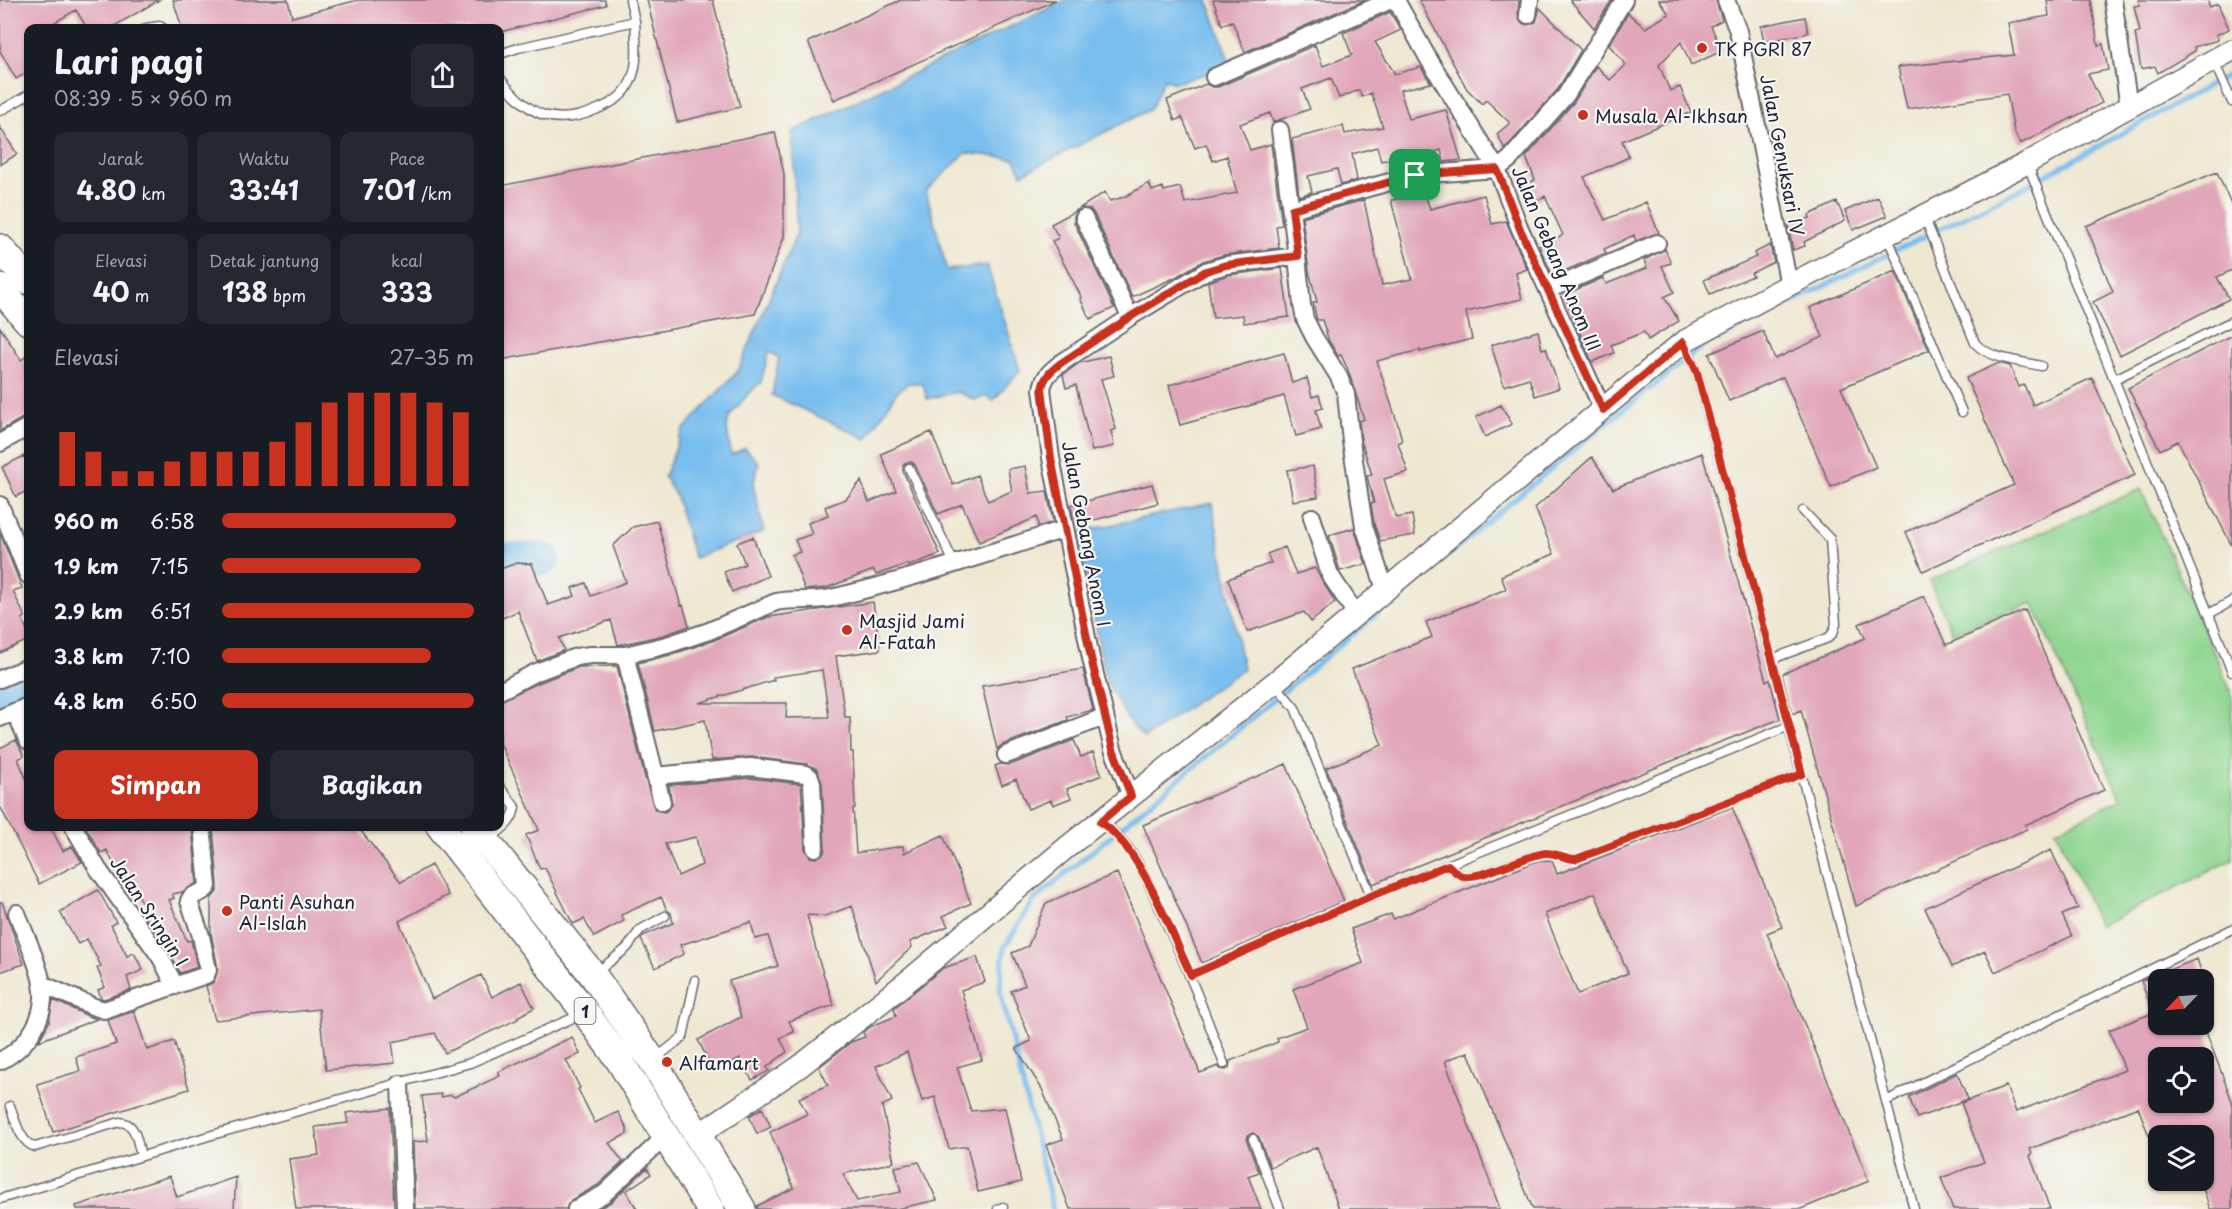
<!DOCTYPE html>
<html lang="id">
<head>
<meta charset="utf-8">
<style>
  :root { --surface:#171b24; --page:#242831; --text:#f1f3f6; --muted:#9ea1a6; --accent:#c8321e }
  body { margin:0; font-family:"Playpen Sans",sans-serif; background:var(--page); color:var(--text); height:100vh; display:flex; flex-direction:column; font-size:22px; white-space:nowrap }
  * { box-sizing:border-box; margin:0 }
  p { font-size:20px; color:var(--muted) }
  .icon { flex:none; width:33px; height:33px; fill:none; stroke:currentColor; stroke-width:2; stroke-linecap:round; stroke-linejoin:round }
  .map { position:relative; flex:1; overflow:hidden }
  .side { position:absolute; left:24px; top:24px; width:480px; height:807px; display:flex; flex-direction:column; background:var(--surface); border-radius:12px; box-shadow:0 2px 4px #0004 }
  .side>* { flex:none }
  .needle { width:39px; rotate:245deg }
  .fabs { position:absolute; left:2148px; top:969px; display:grid; gap:12px }
  .fabs a { display:grid; place-items:center; width:66px; height:66px; border-radius:12px; background:var(--surface); box-shadow:0 2px 4px #0004; font-size:30px }
  .pin { position:absolute; display:grid; place-items:center; width:51px; height:51px; color:#fff; margin:-26px; border-radius:12px; box-shadow:0 3px 9px #0006 }
  .round { display:grid; place-items:center; flex:none; width:63px; height:63px; border-radius:12px; background:var(--page) }
  .headline { display:flex; align-items:center; justify-content:space-between; height:102px; padding:0 30px }
  h1 { font-size:33px; font-weight:700; line-height:45px }
  .stats { display:grid; grid-template-columns:repeat(3,1fr); gap:9px; height:102px; padding:6px 30px }
  .stats div { display:grid; align-content:center; border-radius:12px; background:var(--page); text-align:center }
  .stats b { font-size:26px; font-weight:700 }
  .stats small { font-size:16px; font-weight:400 }
  .stats p { font-size:16px }
  .chart { height:168px; padding:12px 30px }
  .chart p { display:flex; justify-content:space-between }
  .chart svg { width:100%; height:108px; margin-top:6px; stroke:var(--accent); stroke-width:6 }
  .button { display:flex; gap:12px; margin-top:auto; padding:12px 30px }
  .button a { flex:1; height:69px; border-radius:12px; background:var(--accent); color:#fff; font-size:24px; font-weight:700; line-height:69px; text-align:center }
  .button a+a { background:var(--page); color:var(--text) }
  ul { padding:0 30px; list-style:none; font-size:20px }
  li { display:grid; grid-template-columns:96px 72px 1fr; align-items:center; height:45px }
  li i { height:15px; border-radius:8px; background:var(--accent) }
  .map>svg:first-child { display:block }
  .green { fill:#8fd690; stroke:#587c66; stroke-width:1.5 }
  .water { fill:#77bdee; stroke:#4c7094; stroke-width:1.5 }
  .lines { fill:none; stroke-linecap:round; stroke-linejoin:round }
  .stream { stroke:#77bdee; stroke-width:5 }
  .river { stroke:#77bdee; stroke-width:33 }
  .building { fill:#e1a6b9; fill-rule:evenodd }
  .service-casing { stroke:#6a6770; stroke-width:11 }
  .minor-casing { stroke:#6a6770; stroke-width:20 }
  .tertiary-casing { stroke:#6a6770; stroke-width:24 }
  .trunk-casing { stroke:#6a6770; stroke-width:30 }
  .service { stroke:#fff; stroke-width:8 }
  .minor { stroke:#fff; stroke-width:16 }
  .tertiary { stroke:#fff; stroke-width:21 }
  .trunk { stroke:#fff; stroke-width:27 }
  .route-casing { stroke:#fff; stroke-width:12 }
  .route { stroke:#c8321e; stroke-width:8 }
  .poi-dot { fill:#c8321e; stroke:#f6f6f2; stroke-width:2 }
  .labels { text-anchor:middle; dominant-baseline:central; stroke-width:4.5; stroke-linejoin:round; paint-order:stroke }
  .shield { fill:#f6f6f2; stroke:#626272; stroke-width:1.5 }
  .shield-label { font-size:16px; font-weight:bold; fill:#22223b }
  .poi-label { font-size:18px; fill:#22223b; stroke:#f6f6f2; text-anchor:start }
  .street-label { font-size:18px; fill:#22223b; stroke:#f6f6f2 }
</style>
</head>
<body>
<div class="map">
<svg width="2232" height="1209" viewBox="0 0 2232 1209">
  <rect width="100%" height="100%" fill="#f6f6f2"/>
  <filter id="ink" filterUnits="userSpaceOnUse"><feTurbulence type="fractalNoise" baseFrequency=".0167" numOctaves="2"/><feDisplacementMap in="SourceGraphic" scale="12" xChannelSelector="R" yChannelSelector="G"/><feConvolveMatrix kernelMatrix="1 2 1 2 8 2 1 2 1" color-interpolation-filters="sRGB"/></filter>
  <filter id="wash" filterUnits="userSpaceOnUse"><feTurbulence type="fractalNoise" baseFrequency=".008" numOctaves="4" result="noise"/><feDisplacementMap in="SourceGraphic" scale="24" xChannelSelector="R" yChannelSelector="G"/><feGaussianBlur stdDeviation="1.35" result="paint"/><feColorMatrix in="noise" values="0 0 0 0 0 0 0 0 0 0 0 0 0 0 0 0 0 1.4 0 .05"/><feComposite in="paint" operator="in"/></filter>
  <g filter="url(#wash)">
    <rect width="100%" height="100%" fill="#efe8d1"/>
    <path class="green" d="M2141 489 2232 694V860L2099 926 2056 830 2121 799 2032 603 1952 633 1929 581Z"/>
    <path class="water" d="M1066 0H1208L1231 66 1175 83 1164 79 1151 109 1022 174 1015 159 966 153 926 191 947 270 987 265 1020 370 993 401 987 396 975 400 958 392 927 399 923 384 908 383 896 393 867 439 772 395 779 357 769 352 761 382 749 393 729 417 727 428 731 455 745 448 759 463 753 485 764 531 694 558 675 494 664 477 683 430 738 371 797 233 792 132Z
      M1212 503 1243 669 1144 738 1130 723 1106 680 1078 532Z"/>
    <g class="lines">
      <path class="stream" d="M1053 1209 1000 990 1004 948 1034 900 1583 442 1704 345 2019 190 2232 73"/>
      <path class="river" d="M500 559H544
        M0 693 28 680"/>
    </g>
    <g id="blocks">
      <path class="building" d="M0 0H159L111 28H87L76 10 45 28H28V72L16 79 0 51Z
        M173 0H288L292 17 358 0H605L606 5 500 32V28H182Z
        M647 0H713L740 107 677 122Z
        M901 0H1056L834 100 808 42Z
        M1213 0H1365L1245 52 1232 21 1222 25Z
        M1419 0H1519L1518 14 1521 23 1527 25 1536 22 1540 8 1581 50 1558 89 1505 149 1497 134 1510 123 1486 100 1482 104 1467 89Z
        M1570 0H1612L1594 28Z
        M1659 0H1716L1722 20 1711 26 1722 51 1691 65 1681 42 1659 65 1670 91 1680 87 1691 112 1622 141 1629 157 1584 177 1605 220 1646 202 1659 233 1636 241 1634 235 1604 249 1606 253 1553 276 1539 246 1563 235 1545 196 1532 203 1523 186 1535 180 1526 157 1574 102 1596 66 1610 80 1626 65 1609 45 1628 13 1645 28 1669 14Z
        M2047 0H2091L2098 45 2103 44 2108 70 2088 74 2102 103 2020 144 2014 131 2007 94 1907 109 1898 67 2014 55 2008 23 2049 16Z
        M2138 0H2208L2209 7 2218 4 2229 29 2216 35 2218 40 2194 47 2195 51 2158 73 2155 66 2141 69 2135 33 2140 32 2134 6 2140 5Z
        M1390 12 1401 30 1375 42 1395 74 1421 67 1431 83 1400 90 1409 119 1446 110 1461 160 1444 162 1441 150 1411 159 1414 165 1393 170 1391 159 1381 161 1377 147 1352 154 1357 180 1341 185 1337 169 1308 176 1312 192 1299 196 1292 139 1343 126 1345 134 1383 127 1371 93 1362 97 1359 90 1339 98 1331 78 1302 89 1310 109 1273 122 1270 113 1240 124 1250 150 1271 144 1282 225 1276 226 1279 248 1224 255 1203 261 1176 277 1132 297 1094 214 1090 209 1080 208 1105 192 1110 201 1124 197 1149 183 1152 191 1163 187 1164 191 1180 187 1185 203 1237 193 1227 156 1213 161 1206 144 1195 148 1182 117 1175 121 1167 100 1206 84 1212 87H1218L1315 45 1323 66 1352 55 1343 33Z
        M1805 17 1808 33 1764 42 1761 26Z
        M0 127 17 154 0 165Z
        M775 132 784 174V237L755 314 500 360V186Z
        M2217 172 2232 207V270L2217 277 2229 299 2120 355 2093 302 2113 292 2086 226Z
        M1425 194 1430 209 1484 195 1492 224 1506 221 1527 269 1516 273 1522 299 1466 312 1472 339 1420 352V350L1377 361 1398 425 1402 441 1398 443 1408 472 1384 479 1396 518 1412 515 1415 535 1380 541 1374 524 1371 503H1374L1367 476 1372 475 1361 440 1359 421 1364 419 1348 370 1341 355 1338 356 1329 341 1322 320H1317L1313 303 1317 302 1309 271 1302 217 1364 200 1382 285 1412 279 1391 200Z
        M1878 197 1887 216 1853 230 1845 211Z
        M1837 202 1845 221 1804 242 1805 246 1793 250 1788 225 1810 218 1809 215Z
        M1079 209 1074 216V222L1114 308 1090 319 1080 298H1082L1052 241 1059 238 1051 224Z
        M1770 245 1774 262 1751 273 1753 276 1710 294 1704 280 1756 257 1754 253Z
        M1665 249 1671 263 1662 266 1674 292 1664 297 1679 321 1648 340 1644 332 1611 345 1614 353 1592 362 1564 295 1603 278 1606 284 1647 268 1644 260Z
        M1282 268 1289 317 1244 323 1243 315 1213 318 1208 282 1228 275Z
        M1895 271 1929 350 1841 388 1876 467 1831 487 1783 377 1729 401 1709 354 1763 331 1775 359 1823 337 1810 308Z
        M0 327 21 360 28 355V415L0 431Z
        M1538 331 1542 349 1546 348 1559 388 1535 396 1529 378 1504 386 1491 345Z
        M2232 335V546L2178 441 2160 450 2128 388Z
        M1284 353 1292 383 1307 378 1312 397 1319 395 1323 408 1316 410 1321 429 1296 436 1284 396 1180 425 1169 385Z
        M1109 356 1114 376 1101 379 1116 429 1111 431 1114 446 1092 451 1076 385 1066 388 1063 375 1079 363Z
        M1999 363 2010 366 2019 387 2024 385 2033 405 2092 378 2135 475 1923 571 1906 532 2014 485 1966 378Z
        M1501 405 1512 424 1485 437 1476 417Z
        M931 432 953 485 977 475 988 501 1012 491 1008 469 1025 466 1030 493 1047 491 1053 522 1038 527 1037 517 979 542 962 504 938 514 915 465 912 462H907L903 465V471L940 554 908 566 907 564 876 575 874 570 826 588 805 590 792 555 800 552 795 540 812 534 808 523 828 515 825 507 846 499 861 481 869 502 896 491 881 454Z
        M1702 453 1766 681 1770 680 1780 719 1667 763 1373 884 1326 768 1382 745 1352 669 1432 637 1426 622 1506 589 1501 576 1554 554 1535 508 1592 457 1613 489Z
        M24 456 28 466V490L16 497 2 467Z
        M1313 466 1318 497 1293 501 1287 470Z
        M1152 484 1158 503 1076 525 1074 522 1071 505Z
        M657 521 681 606 683 605 689 626 664 635 618 645 611 620 559 638 564 650 537 661 518 611 500 619V569L517 563 532 564 548 605 575 596 572 588 586 583 591 596 626 582 613 546 633 527Z
        M1354 528 1366 564 1340 571 1329 535Z
        M0 533 22 588 13 591 25 617 22 619 28 633V640L0 653Z
        M753 537 768 576 732 592 724 572 745 564 737 543Z
        M1285 547 1296 574 1315 568 1335 602 1311 622 1304 612 1247 632 1228 579 1271 563 1267 554Z
        M1924 596 1946 645 2025 610 2104 790 2025 825 2027 829 1856 906 1801 710 1792 714 1782 674 1865 638 1859 624Z
        M873 602 880 650 836 656 845 717H850L851 752H853L855 808H853L856 853 903 846 904 853 943 835 971 903 943 916 948 926 910 942 912 947 876 981 852 906 825 916 807 915 819 961 834 1005 789 1021 794 1032 780 1038 787 1052 767 1067 769 1071 752 1080 740 1058 714 1072 698 1040 741 1017 729 981 778 966 768 936 755 939 751 922 680 945 684 954 655 968 641 939 643 936 673 923 671 913 667 910 661 897 621 915 624 921 594 937 584 919 573 924 545 868 540 869 526 835 539 830 500 743V701L538 683 579 667 617 666 645 778 655 810 665 812 672 805 669 785 750 778 801 784 805 849 810 857 816 858 824 853 825 848 822 783 817 769 807 764 751 757 712 760 705 720 655 731 638 663 670 655 712 641 768 617ZM822 670 829 717 786 718 787 703H699L774 680 773 677ZM696 837 702 865 678 876 665 844Z
        M1083 669 1093 710 1067 717 1068 720 1002 745 997 749 982 686Z
        M16 740 24 756 18 759 28 783V826H50L63 851 72 846 82 862 39 884 0 806V748Z
        M1074 740 1081 757 1093 752 1102 775 1067 789 1071 798 1053 805 1051 800 1028 809 1016 779 1002 785 995 766 1000 764 1010 765Z
        M1286 764 1344 901 1202 963 1143 825Z
        M1732 807 1782 927 1767 933 1869 1181 1801 1209H1533L1468 1052 1445 1061 1500 1209H1339L1317 1147 1270 1167 1259 1137 1253 1133 1248 1135 1247 1141 1259 1172 1248 1176 1261 1209H1070L1046 1145 1063 1139 1042 1089 1016 1048 1031 1041 1011 991 1025 985 1012 953 1028 946 1046 903 1117 873 1200 1073 1218 1066 1220 1069 1226 1070 1229 1068 1230 1061 1278 1042 1277 1038 1307 1027 1293 989 1363 963 1351 929 1391 914 1393 919 1537 861 1552 860 1557 874ZM1595 893 1628 973 1578 994 1545 914Z
        M85 826H192L197 883 182 892 172 894 174 898 169 900 187 941 191 940 197 967 180 973 170 952 142 913 146 912 130 876 121 880 107 850 101 853Z
        M213 826H357L401 882 431 865 448 895 399 921 432 999 481 975 492 997 521 982 534 1008 517 1017 518 1019 445 1053 435 1033 392 1042 395 1063 326 1070 319 1009 215 1020 206 986 214 982 218 969 211 933V899L217 892 218 885Z
        M2051 850 2078 908 2062 915 2072 936 1995 972 1985 951 1952 967 1925 908Z
        M98 890 116 922 111 925 127 956 134 953 143 970 127 977 131 990 104 999 101 998 98 990 105 987 97 968 101 966 87 939 78 944 60 912Z
        M0 902H2L24 964 0 972Z
        M977 957 985 982 961 990 982 1060 957 1067 971 1111 1005 1108 1021 1182 978 1192 967 1146 949 1149 935 1097 922 1101 907 1052 876 1066 892 1101 882 1106 894 1162 843 1174 857 1201 901 1192 895 1167 919 1162 937 1200 896 1209H758L757 1206 794 1188 770 1132 807 1114 799 1098 828 1085 819 1067 851 1042 865 1037 863 1032 872 1026 896 1016 894 1008 943 968Z
        M2197 959 2204 980H2158V1024H2203L2232 1101V1209H2210L2200 1180H2204V1136H2149L2138 1107 2030 1149 2032 1154 2030 1156 2050 1209H1953L1941 1178 1984 1162 1961 1103 2006 1086 2016 1112 2125 1070 2109 1030 2153 1013 2141 981ZM2158 1058H2204V1102H2158Z
        M53 1000 88 1016 97 1019 39 1041 49 1022Z
        M134 1011 147 1050 174 1041 189 1089 53 1132 37 1084 80 1071 76 1057 116 1044 108 1020Z
        M572 1037 580 1054 566 1060 580 1088 578 1089 595 1123 618 1112 627 1128V1134L609 1143 623 1162 598 1185 571 1200 566 1209H415L413 1142 428 1141 422 1096 441 1094V1097L452 1095 454 1097 500 1076 498 1072Z
        M1957 1073 1968 1099 1917 1118 1909 1097Z
        M390 1108 394 1209H296L289 1159 319 1155 315 1127 348 1123 346 1113Z
        M762 1108 771 1127 757 1134 749 1116Z
        M647 1168 651 1174 626 1191 637 1209H598L611 1202Z
        M170 1176 177 1197 236 1177 234 1209H77L76 1206Z"/>
    </g>
  </g>
  <g filter="url(#ink)">
    <use href="#blocks" fill-opacity="0" stroke="#6a6770" stroke-width="1.5"/>
    <g class="lines">
      <g class="service-casing">
        <path id="service" d="M146 28 160 26 163 28
          M500 54 518 48 635 21 630 0
          M2214 62 2232 102
          M500 78C527 114 553 129 598 109 609 104 620 99 627 88 640 68 636 44 635 21
          M0 111 28 95
          M2027 163 2232 672
          M1924 216 1975 343C1989 359 2020 361 2041 366
          M1887 236 1962 412
          M1684 343 1697 372 1914 1209
          M2115 379 2232 321
          M909 468 954 563
          M2209 614 2232 601
          M1772 659 1828 638 1833 633 1836 624 1830 539 1803 511
          M1275 684 1295 708 1371 896
          M1101 822C1134 843 1149 885 1165 920 1187 967 1206 1015 1224 1064
          M489 839C501 830 513 823 515 807L500 787
          M1448 865C1453 869 1456 875 1463 876 1483 879 1522 856 1545 853 1555 852 1565 859 1577 859L1802 774
          M597 972 627 948 640 930 665 916
          M1191 975 1371 896 1789 726
          M656 1058 683 1037 695 980
          M1886 1101 2232 929
          M10 1106C15 1119 20 1143 35 1147L120 1122C137 1123 137 1143 141 1156
          M1253 1139 1280 1209
          M0 1199 212 1135 470 1063 582 1014
          M998 1209 1003 1207"/>
      </g>
      <g class="minor-casing">
        <path id="minor" d="M1396 0 1428 58 1497 169 1520 229 1603 410
          M1726 0 1738 31 1789 285
          M2113 0 2129 107
          M1528 15 1530 0
          M1214 77 1391 0
          M1280 130 1297 256 1302 305 1305 319 1314 337 1339 377 1346 394 1351 441 1364 526 1385 589
          M1291 209 1415 175 1497 169 1510 159 1566 95 1624 0
          M1084 218 1130 317
          M1548 290 1657 243
          M0 443 28 427
          M0 505 28 575
          M1312 517 1330 575 1356 614
          M625 655 662 802
          M0 679 28 667
          M500 691 534 673 576 657 590 655H625L667 645 709 631 776 602C795 598 813 602 831 598 910 580 988 553 1065 529
          M15 712 28 741
          M0 718 28 706
          M1006 755 1104 717
          M655 776 750 767 806 774 810 777 812 783 815 848
          M1131 796 1113 749 1091 658 1051 458 1042 389C1044 376 1052 370 1061 363L1130 317 1206 271 1226 265 1297 256
          M73 826 98 869 161 958 175 986
          M42 984 92 1006 104 1010 206 975 208 970 201 936 189 901C192 892 204 895 208 886L202 826
          M0 1061C28 1047 48 1016 42 984 39 964 24 933 17 913
          M400 1084 405 1209
          M576 1209 604 1194 666 1136"/>
      </g>
      <g class="tertiary-casing">
        <path id="tertiary" d="M698 1135 799 1067 913 977 1066 848 1274 683 1683 342 1789 285 2027 163 2232 50"/>
      </g>
      <g class="trunk-casing">
        <path id="trunk" d="M0 248 28 280
          M0 288 28 321
          M440 826 585 1012 620 1061 710 1209
          M474 826 593 975 652 1060 742 1209"/>
      </g>
      <use href="#service" class="service"/>
      <use href="#minor" class="minor"/>
      <use href="#tertiary" class="tertiary"/>
      <use href="#trunk" class="trunk"/>
    </g>
  </g>
  <g class="lines" filter="url(#ink)">
    <g class="route-casing">
      <path id="route" d="M1497 169 1520 229 1603 410 1683 342 1697 372 1802 774 1576 859C1565 859 1555 852 1545 853 1523 856 1483 879 1463 876 1456 875 1453 869 1448 865L1371 896 1191 975C1170 931 1141 847 1100 822L1131 796 1113 749 1091 658 1051 458 1042 389C1044 376 1052 370 1061 363L1130 317 1206 271 1226 265 1298 256 1292 209 1415 175Z"/>
    </g>
    <use href="#route" class="route"/>
  </g>
  <g class="poi-dot">
    <circle cx="1702" cy="48" r="6"/>
    <circle cx="1583" cy="115" r="6"/>
    <circle cx="847" cy="630" r="6"/>
    <circle cx="227" cy="911" r="6"/>
    <circle cx="667" cy="1062" r="6"/>
  </g>
  <g class="labels">
    <rect class="shield" x="574.5" y="998" width="21" height="26" rx="4.5"/>
    <g class="shield-label">
      <text x="585" y="1011">1</text>
    </g>
    <g class="poi-label">
      <text x="1714" y="48">TK PGRI 87</text>
      <text x="1595" y="115">Musala Al-Ikhsan</text>
      <text x="859" y="620">Masjid Jami<tspan x="859" dy="21">Al-Fatah</tspan></text>
      <text x="239" y="901">Panti Asuhan<tspan x="239" dy="21">Al-Islah</tspan></text>
      <text x="679" y="1062">Alfamart</text>
    </g>
    <g class="street-label">
      <text transform="translate(1783 155) rotate(79)">Jalan Genuksari IV</text>
      <text transform="translate(1557 258) rotate(67)">Jalan Gebang Anom III</text>
      <text transform="translate(1087 534) rotate(79)">Jalan Gebang Anom I</text>
      <text transform="translate(150 911) rotate(57)">Jalan Sringin I</text>
    </g>
  </g>
</svg>
<div class="fabs">
<a><svg class="needle" viewBox="-14 -14 28 28"><path d="M0-13l5 13h-10z" fill="#e53935"/><path d="M0 13l5-13h-10z" fill="#9ea1a6"/></svg></a>
<a><svg class="icon" aria-label="locate" viewBox="0 0 24 24"><circle cx="12" cy="12" r="6"/><path d="M12 2v4M12 18v4M2 12h4M18 12h4"/></svg></a>
<a><svg class="icon" aria-label="layers" viewBox="0 0 24 24"><path d="M12 4l9 5-9 5-9-5zM3 14l9 5 9-5"/></svg></a>
</div>
<div class="pin" style="left:1415px;top:175px;background:#1e9e55"><svg class="icon" aria-label="arrive" viewBox="0 0 24 24"><path d="M6 21V4h12l-3 4 3 4H6"/></svg></div>
<section class="side">
<div class="headline"><div><h1>Lari pagi</h1><p>08:39 · 5 × 960 m</p></div><a class="round"><svg class="icon" aria-label="share" viewBox="0 0 24 24"><path d="M12 15V3M7 8l5-5 5 5M5 13v7h14v-7"/></svg></a></div>
<div class="stats">
<div><p>Jarak</p><b>4.80<small> km</small></b></div>
<div><p>Waktu</p><b>33:41</b></div>
<div><p>Pace</p><b>7:01<small> /km</small></b></div>
</div>
<div class="stats">
<div><p>Elevasi</p><b>40<small> m</small></b></div>
<div><p>Detak jantung</p><b>138<small> bpm</small></b></div>
<div><p>kcal</p><b>333</b></div>
</div>
<div class="chart"><p><span>Elevasi</span>27–35 m</p>
<svg viewBox="0 0 160 44" preserveAspectRatio="none"><path d="M5 44V22M15 44V30M25 44V38M35 44V38M45 44V34M55 44V30M65 44V30M75 44V30M85 44V26M95 44V18M105 44V10M115 44V6M125 44V6M135 44V6M145 44V10M155 44V14"/></svg>
</div>
<ul>
<li><b>960 m</b>6:58<i style="width:93%"></i></li>
<li><b>1.9 km</b>7:15<i style="width:79%"></i></li>
<li><b>2.9 km</b>6:51<i style="width:100%"></i></li>
<li><b>3.8 km</b>7:10<i style="width:83%"></i></li>
<li><b>4.8 km</b>6:50<i style="width:100%"></i></li>
</ul>
<div class="button"><a>Simpan</a><a>Bagikan</a></div>
</section>
</div>
</body>
</html>
